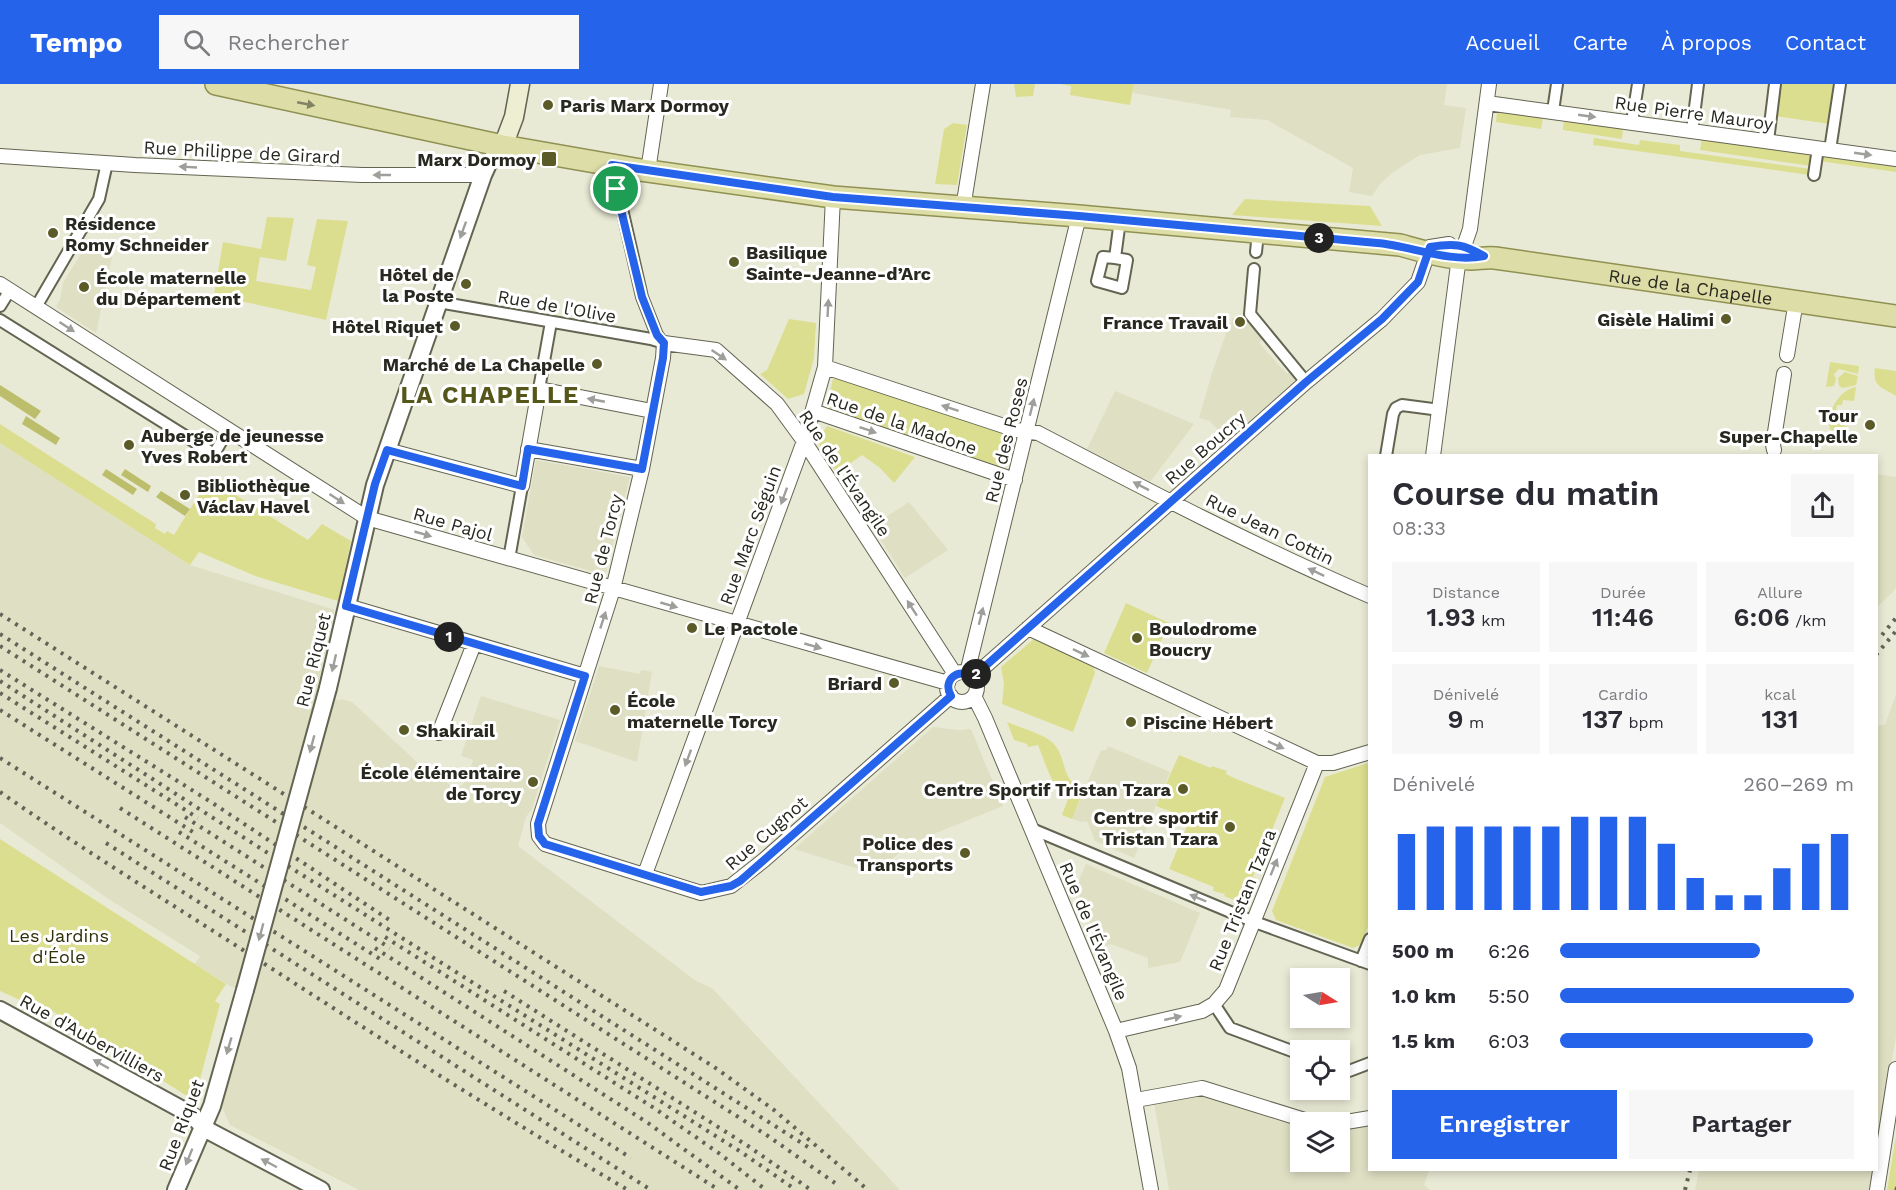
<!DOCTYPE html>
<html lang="fr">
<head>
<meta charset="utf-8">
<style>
  :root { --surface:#fff; --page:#f7f7f7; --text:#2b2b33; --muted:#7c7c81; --accent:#2563eb }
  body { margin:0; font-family:"Work Sans",sans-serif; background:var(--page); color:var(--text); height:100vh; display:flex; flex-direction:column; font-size:22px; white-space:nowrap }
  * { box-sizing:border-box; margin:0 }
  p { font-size:20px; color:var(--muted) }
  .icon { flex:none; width:33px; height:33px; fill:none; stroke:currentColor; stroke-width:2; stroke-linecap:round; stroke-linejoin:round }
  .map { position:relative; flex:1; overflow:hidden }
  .side { position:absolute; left:1368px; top:370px; width:510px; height:717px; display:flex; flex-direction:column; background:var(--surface); border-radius:0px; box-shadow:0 3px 9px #0003 }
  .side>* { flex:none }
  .needle { width:39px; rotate:101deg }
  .tools { position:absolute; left:1290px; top:884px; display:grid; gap:12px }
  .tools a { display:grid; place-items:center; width:60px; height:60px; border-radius:0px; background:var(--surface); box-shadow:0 3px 9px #0003; font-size:30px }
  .pin { position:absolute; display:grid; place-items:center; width:51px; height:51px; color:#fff; margin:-26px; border:3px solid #fff; border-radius:50%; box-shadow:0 2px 6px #0007 }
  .km { position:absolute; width:30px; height:30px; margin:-15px; border-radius:50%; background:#222; color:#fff; font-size:16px; line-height:30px; text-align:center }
  .round { display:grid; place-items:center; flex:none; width:63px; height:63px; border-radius:0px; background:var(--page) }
  .headline { display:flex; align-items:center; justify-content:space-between; height:102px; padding:0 24px }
  h1 { font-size:33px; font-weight:600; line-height:45px }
  .stats { display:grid; grid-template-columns:repeat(3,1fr); gap:9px; height:102px; padding:6px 24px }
  .stats div { display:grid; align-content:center; border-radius:0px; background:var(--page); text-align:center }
  .stats b { font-size:26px; font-weight:600 }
  .stats small { font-size:16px; font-weight:400 }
  .stats p { font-size:16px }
  .chart { height:168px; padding:12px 24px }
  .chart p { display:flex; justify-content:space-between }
  .chart svg { width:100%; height:108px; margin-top:6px; stroke:var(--accent); stroke-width:6 }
  .cta { display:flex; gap:12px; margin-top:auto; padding:12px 24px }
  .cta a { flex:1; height:69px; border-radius:0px; background:var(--accent); color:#fff; font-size:24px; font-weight:600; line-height:69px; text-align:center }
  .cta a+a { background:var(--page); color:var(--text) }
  ul { padding:0 24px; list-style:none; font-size:20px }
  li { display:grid; grid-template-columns:96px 72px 1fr; align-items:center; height:45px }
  li i { height:15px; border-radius:8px; background:var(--accent) }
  header { display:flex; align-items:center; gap:36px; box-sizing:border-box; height:84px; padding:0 30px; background:var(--accent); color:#fff }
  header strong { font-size:28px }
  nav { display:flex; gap:33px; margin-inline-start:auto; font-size:21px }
  .search { width:420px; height:54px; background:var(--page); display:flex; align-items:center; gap:15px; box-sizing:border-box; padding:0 21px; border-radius:0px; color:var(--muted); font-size:22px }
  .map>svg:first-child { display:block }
  .built { fill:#dedfc3 }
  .green { fill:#dcde8f }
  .water { fill:#bdbe6b }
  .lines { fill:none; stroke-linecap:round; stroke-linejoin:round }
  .pedestrian-casing { stroke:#636452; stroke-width:14 }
  .minor-casing { stroke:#636452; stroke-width:16 }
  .tertiary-casing { stroke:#636452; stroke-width:20 }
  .secondary-casing { stroke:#636452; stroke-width:21 }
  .primary-casing { stroke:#8f9051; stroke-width:24 }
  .pedestrian { stroke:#fff; stroke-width:10 }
  .minor { stroke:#fff; stroke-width:14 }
  .tertiary { stroke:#fff; stroke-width:16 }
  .secondary { stroke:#eeeed3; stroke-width:18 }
  .primary { stroke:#dddea7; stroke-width:21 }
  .tram { stroke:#636357; stroke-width:1.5 }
  .rail { stroke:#636357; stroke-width:4; stroke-dasharray:3 6; stroke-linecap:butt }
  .tertiary-bridge-casing { stroke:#636452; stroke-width:20; stroke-linecap:butt }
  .tertiary-bridge { stroke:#fff; stroke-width:16 }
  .oneway { fill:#828364 }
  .oneway2 { fill:#9e9e9b }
  .route-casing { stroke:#fff; stroke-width:12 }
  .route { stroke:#2563eb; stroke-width:8 }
  .poi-dot { fill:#5b5b28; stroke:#fff; stroke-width:2 }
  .labels { text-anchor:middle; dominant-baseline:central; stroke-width:6; stroke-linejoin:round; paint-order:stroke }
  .poi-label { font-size:18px; font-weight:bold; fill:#282820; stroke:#fff; text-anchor:end }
  .street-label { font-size:18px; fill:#282820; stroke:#fff }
  .park-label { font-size:18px; fill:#2f2f0a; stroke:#fff }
  .district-label { font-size:24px; font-weight:bold; letter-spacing:1.5px; fill:#55561a; stroke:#fff }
</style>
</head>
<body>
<header>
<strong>Tempo</strong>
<div class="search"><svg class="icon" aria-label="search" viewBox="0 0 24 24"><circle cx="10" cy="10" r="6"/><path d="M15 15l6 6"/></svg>Rechercher</div>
<nav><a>Accueil</a><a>Carte</a><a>À propos</a><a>Contact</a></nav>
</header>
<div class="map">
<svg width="1896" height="1106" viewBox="0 0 1896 1106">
  <rect width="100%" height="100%" fill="#e9ead5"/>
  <path class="built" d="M1134 0H1447L1444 21 1466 24 1460 64 1420 71 1392 89 1380 100 1372 112 1349 108 1353 84 1267 36 1230 33 1231 26 1133 9Z
    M90 155 113 168 96 249 56 223 60 216 63 199Z
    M1232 234H1245L1263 255 1259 259 1287 290 1291 287 1298 294 1227 356 1210 337 1199 334 1212 289 1228 244 1231 242Z
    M1115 307 1194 340 1150 398 1087 365Z
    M0 359 190 481 335 526 319 596 338 617 342 615 352 618 431 691 436 690 457 706 467 696 473 676 461 672 481 612 560 636 532 725 526 733 518 762 696 897 712 904 900 1106H359L230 1041 222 1023 255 909 230 902 195 880 200 872 107 814 0 739Z
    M536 376 630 393 606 488 601 490 534 471 522 453Z
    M1876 390 1896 393V503L1892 509 1877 523Z
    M909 418 948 466 905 494 872 442Z
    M599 582 640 590 641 586 652 588 637 678 575 657Z
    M1896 610V952L1877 1063 1876 641H1885Z
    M933 643 959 646 971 645 1003 722 909 760 875 790 794 765Z
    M1108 662 1170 688 1134 774 1095 757 1087 737 1081 738 1072 735 1101 666H1106Z
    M1086 780 1200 829 1180 878 1148 884V874L1111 860 1100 864 1076 803Z
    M1194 1011H1204L1300 1042V1077H1340V1046L1369 1041 1370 1086H1429L1424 1101 1430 1106H1169L1154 1018Z
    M1699 1086H1873L1869 1106H1695Z"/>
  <path class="green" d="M1014 0H1035L1033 12 1016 13Z
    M1060 0H1134L1130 21 1070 11 1071 2Z
    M1779 0H1835L1830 40 1775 32Z
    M1497 28 1543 34 1541 45 1496 38Z
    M1564 35 1623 44 1622 55 1563 46Z
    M953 39 967 41 957 101 935 100 944 45Z
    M1594 54 1639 61 1640 56 1680 61V67L1811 85 1810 91 1593 61Z
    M1702 54 1813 70 1811 82 1700 66Z
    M1819 71 1896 81V88L1819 77Z
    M1245 115 1370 122 1382 142 1232 131Z
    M267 133 294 134 286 177 260 173 256 197 311 206 316 183 307 181 317 135 348 137 326 236 214 211 223 158 261 165Z
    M789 235 816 239 814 274 804 310 788 315 760 290 767 286Z
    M1830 278 1859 282 1858 290 1839 285 1834 290 1836 295 1834 302 1826 303Z
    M1875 284 1896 287V312C1882 303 1872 303 1875 284Z
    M1845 288 1858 292 1856 301 1843 304 1839 302 1838 294Z
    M838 293 1009 352C1012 360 1007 377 1001 383L829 324 827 321 833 295Z
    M1856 303 1854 317 1843 316 1842 321H1837L1835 334 1840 335V341L1847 342 1845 348 1840 350 1830 345C1825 330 1840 305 1856 303Z
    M0 340 156 440 155 444 165 450 167 447 174 451 208 396 226 405 308 456 322 440 351 457 338 517 258 493 199 468 190 481 0 359Z
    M827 342 915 373 894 399 880 384 862 371 837 389 817 357Z
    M1126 519 1169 539 1147 589 1104 569Z
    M1035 554 1093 581 1095 589 1073 648 1002 620 1004 600 1001 583Z
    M1007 638C1019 643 1047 651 1054 660 1068 676 1060 697 1084 705L1072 735 1062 731 1068 715C1051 703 1046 680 1038 661L1028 663 1027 660 1014 656Z
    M1179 671 1211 684 1212 682 1227 687 1226 690 1234 694 1285 714 1253 793 1256 794C1252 803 1249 815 1241 819L1224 812 1225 810 1213 807 1214 803 1169 785 1190 735 1156 722Z
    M1368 679 1369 839 1362 860 1353 864 1276 836 1272 827 1325 693Z
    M0 755 226 900 215 917 220 920 199 999 195 998 187 1012 24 909 20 916 0 907Z
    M1896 1052V1106H1887Z"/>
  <path class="water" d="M0 301 41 327 35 335 0 312Z
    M26 332 60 354 56 361 22 340Z
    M106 385 137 405 133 411 102 391Z
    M125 385 151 402 148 408 121 391Z
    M161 407 190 425 185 432 156 413Z"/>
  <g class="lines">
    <g class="pedestrian-casing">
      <path id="pedestrian" d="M1553 27 1557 0
        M1632 38 1638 0
        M1692 47 1698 0
        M1768 57 1775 0
        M1830 66 1840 0
        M612 81 642 213 657 251 663 259
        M1814 91 1818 64
        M1256 168 1258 148
        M1115 174 1127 176 1122 204 1097 197 1103 173 1115 174 1120 136
        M1254 185 1250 230 1306 298
        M444 219 651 255 664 259
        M0 222 10 206
        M36 223 99 115 107 79
        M0 236 214 370 228 346
        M539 305 551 238
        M1386 372 1393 330 1396 324 1402 321 1440 326
        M509 475 522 402
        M1032 745 1252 837 1370 880
        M1361 877 1370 855
        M1214 920 1230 944 1300 970
        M1340 984 1349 987 1370 979"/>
    </g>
    <g class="minor-casing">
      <path id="minor" d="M1487 19 1896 75
        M0 72 135 81 362 91H483
        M648 87 661 0
        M963 124 983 0
        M1451 170 1461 171 1470 145 1489 0
        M0 200 367 434 948 599
        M1787 271 1796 217
        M825 283 1016 346 1038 349C1147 406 1256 463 1370 512
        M813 327 1015 396
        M528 365 642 385
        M387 366 522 402 539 305 652 327
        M1774 366 1773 361 1784 290
        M1433 372 1459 173
        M347 522 585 592
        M1028 544 1317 679
        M947 603a15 15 0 1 1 30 0a15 15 0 1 1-30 0Z
        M967 589 1079 132
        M973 593 1306 298 1382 235 1418 198 1430 163 1449 160
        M951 612 764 776 731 802 701 809 545 760 539 752 538 740 613 505 642 385 663 274 664 259 716 266 777 320 804 357 955 590
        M974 612 985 634 1116 947 1129 984 1151 1106
        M439 649 474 560
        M645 790 804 357 825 283 833 113
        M1116 947 1202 927 1214 920 1226 906 1317 679H1333L1370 668
        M1136 1016 1202 1004 1311 1038
        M1340 1039 1370 1034
        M1877 1106 1896 985"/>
    </g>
    <g class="tertiary-casing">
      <path id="tertiary" d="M328 604 375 401 483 91 488 80 503 62
        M0 926 190 1030 209 1047 321 1106
        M176 1106 212 1022 245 906"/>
    </g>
    <g class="secondary-casing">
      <path id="secondary" d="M503 62 514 33 520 0"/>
    </g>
    <g class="primary-casing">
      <g id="primary">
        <path id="s1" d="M216 0 503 62 641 86 833 113 1079 132 1400 161C1422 167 1448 175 1471 175 1479 175 1486 173 1495 174L1896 232"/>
      </g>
    </g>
    <use href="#pedestrian" class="pedestrian"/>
    <use href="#minor" class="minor"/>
    <use href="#tertiary" class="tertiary"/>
    <use href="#secondary" class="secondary"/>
    <use href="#primary" class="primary"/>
    <path class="tram" d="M1895 1106 1896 1103"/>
    <path class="rail" d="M0 530 714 983 774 1026 868 1106
      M0 550 808 1063
      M1882 551 1896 534
      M0 562 768 1052 835 1099
      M1876 571 1896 547
      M0 586 211 718 391 837
      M0 597 288 782 741 1068 796 1106
      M0 609 198 734
      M0 626 193 748
      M0 674 631 1074
      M0 708C79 763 162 814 243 866 370 948 498 1030 628 1106
      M120 724 719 1106
      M185 733 390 864
      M179 748 380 875
      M106 759 651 1106
      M385 853 654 1024 720 1070 766 1106
      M375 864 648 1039 740 1106
      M504 907 748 1062 811 1106
      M1685 1106 1690 1086"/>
    <g class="tertiary-bridge-casing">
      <path id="tertiary-bridge" d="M245 906 328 604"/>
    </g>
    <use href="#tertiary-bridge" class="tertiary-bridge"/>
  </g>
  <defs><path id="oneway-solid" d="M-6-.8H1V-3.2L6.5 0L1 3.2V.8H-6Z" transform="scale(1.5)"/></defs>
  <use class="oneway" href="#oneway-solid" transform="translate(306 20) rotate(11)"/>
  <g class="oneway2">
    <use href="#oneway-solid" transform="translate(1587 32) rotate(8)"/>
    <use href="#oneway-solid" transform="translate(1863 70) rotate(8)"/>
    <use href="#oneway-solid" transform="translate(188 83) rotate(-177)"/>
    <use href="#oneway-solid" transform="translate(382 91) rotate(180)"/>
    <use href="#oneway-solid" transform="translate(463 146) rotate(110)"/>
    <use href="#oneway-solid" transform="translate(828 224) rotate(-87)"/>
    <use href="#oneway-solid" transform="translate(67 243) rotate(33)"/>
    <use href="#oneway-solid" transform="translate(719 271) rotate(34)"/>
    <use href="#oneway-solid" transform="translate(596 316) rotate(-169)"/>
    <use href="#oneway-solid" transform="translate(1032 323) rotate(-76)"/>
    <use href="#oneway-solid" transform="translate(950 324) rotate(-162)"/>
    <use href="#oneway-solid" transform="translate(868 346) rotate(19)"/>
    <use href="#oneway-solid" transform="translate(1141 402) rotate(-153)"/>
    <use href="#oneway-solid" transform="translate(784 412) rotate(110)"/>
    <use href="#oneway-solid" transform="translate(337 415) rotate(33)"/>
    <use href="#oneway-solid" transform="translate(423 450) rotate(16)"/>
    <use href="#oneway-solid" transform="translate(1316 488) rotate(-155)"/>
    <use href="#oneway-solid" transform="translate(669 521) rotate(16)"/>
    <use href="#oneway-solid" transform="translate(912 524) rotate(-123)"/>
    <use href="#oneway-solid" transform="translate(981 532) rotate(-76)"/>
    <use href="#oneway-solid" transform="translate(603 536) rotate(-72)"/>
    <use href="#oneway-solid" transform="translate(813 562) rotate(16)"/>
    <use href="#oneway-solid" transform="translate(1081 569) rotate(25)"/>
    <use href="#oneway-solid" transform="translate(334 579) rotate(103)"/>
    <use href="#oneway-solid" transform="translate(312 660) rotate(105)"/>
    <use href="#oneway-solid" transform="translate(1276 661) rotate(25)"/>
    <use href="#oneway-solid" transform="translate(688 674) rotate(110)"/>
    <use href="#oneway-solid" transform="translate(1274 783) rotate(-68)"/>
    <use href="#oneway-solid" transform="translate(1198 814) rotate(-157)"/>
    <use href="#oneway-solid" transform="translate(261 848) rotate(105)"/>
    <use href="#oneway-solid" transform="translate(1173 934) rotate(-13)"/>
    <use href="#oneway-solid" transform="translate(229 962) rotate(106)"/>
    <use href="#oneway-solid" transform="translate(101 980) rotate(-151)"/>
    <use href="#oneway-solid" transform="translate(189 1073) rotate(112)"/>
    <use href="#oneway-solid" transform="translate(269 1079) rotate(-152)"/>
  </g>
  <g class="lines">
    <g class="route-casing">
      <path id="route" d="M616 105 642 213 657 251 664 259 663 274 642 385 528 365 522 402 387 366 375 400 346 522 585 592 538 740 539 752 545 760 701 808 731 802 740 797 951 612C942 596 958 583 973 593L1306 298 1382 235 1418 198 1430 163C1454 159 1463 160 1484 172 1449 179 1412 162 1377 159L1079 132 833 113 612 81 616 105"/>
    </g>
    <use href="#route" class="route"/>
  </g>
  <g class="poi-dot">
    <circle cx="548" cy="21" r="6"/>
    <rect x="541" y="67" width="16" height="16" rx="3"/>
    <circle cx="53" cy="149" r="6"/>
    <circle cx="734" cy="178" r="6"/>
    <circle cx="466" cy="200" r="6"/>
    <circle cx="84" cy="203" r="6"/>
    <circle cx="1726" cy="235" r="6"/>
    <circle cx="1240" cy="238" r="6"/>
    <circle cx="455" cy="242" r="6"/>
    <circle cx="597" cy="280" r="6"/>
    <circle cx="1870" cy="341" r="6"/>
    <circle cx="129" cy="361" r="6"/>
    <circle cx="185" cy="411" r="6"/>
    <circle cx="692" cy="544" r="6"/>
    <circle cx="1137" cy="554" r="6"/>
    <circle cx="894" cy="599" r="6"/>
    <circle cx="615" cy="626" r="6"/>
    <circle cx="1131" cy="638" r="6"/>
    <circle cx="404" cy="646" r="6"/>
    <circle cx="533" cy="698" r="6"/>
    <circle cx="1183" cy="705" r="6"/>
    <circle cx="1230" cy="743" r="6"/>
    <circle cx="965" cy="769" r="6"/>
  </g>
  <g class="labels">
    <g class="poi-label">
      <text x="560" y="21" text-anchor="start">Paris Marx Dormoy</text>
      <text x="536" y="75">Marx Dormoy</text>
      <text x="65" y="139" text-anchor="start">Résidence<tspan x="65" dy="21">Romy Schneider</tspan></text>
      <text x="746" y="168" text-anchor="start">Basilique<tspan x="746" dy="21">Sainte-Jeanne-d’Arc</tspan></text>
      <text x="454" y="190">Hôtel de<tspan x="454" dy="21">la Poste</tspan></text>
      <text x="96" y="193" text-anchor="start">École maternelle<tspan x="96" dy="21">du Département</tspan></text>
      <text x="1714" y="235">Gisèle Halimi</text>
      <text x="1228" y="238">France Travail</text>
      <text x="443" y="242">Hôtel Riquet</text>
      <text x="585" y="280">Marché de La Chapelle</text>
      <text x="1858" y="331">Tour<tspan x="1858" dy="21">Super-Chapelle</tspan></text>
      <text x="141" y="351" text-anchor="start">Auberge de jeunesse<tspan x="141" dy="21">Yves Robert</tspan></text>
      <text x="197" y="401" text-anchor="start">Bibliothèque<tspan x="197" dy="21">Václav Havel</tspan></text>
      <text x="704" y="544" text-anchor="start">Le Pactole</text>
      <text x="1149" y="544" text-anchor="start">Boulodrome<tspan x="1149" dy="21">Boucry</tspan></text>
      <text x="882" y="599">Briard</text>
      <text x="627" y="616" text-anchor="start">École<tspan x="627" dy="21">maternelle Torcy</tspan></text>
      <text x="1143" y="638" text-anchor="start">Piscine Hébert</text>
      <text x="416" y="646" text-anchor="start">Shakirail</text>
      <text x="521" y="688">École élémentaire<tspan x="521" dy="21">de Torcy</tspan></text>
      <text x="1171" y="705">Centre Sportif Tristan Tzara</text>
      <text x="1218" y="733">Centre sportif<tspan x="1218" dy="21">Tristan Tzara</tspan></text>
      <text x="953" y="759">Police des<tspan x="953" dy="21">Transports</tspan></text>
    </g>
    <g class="street-label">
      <text transform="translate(1694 29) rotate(8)">Rue Pierre Mauroy</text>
      <text transform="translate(242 68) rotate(3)">Rue Philippe de Girard</text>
      <text stroke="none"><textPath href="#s1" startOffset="1491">Rue de la Chapelle</textPath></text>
      <text transform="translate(557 222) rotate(10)">Rue de l'Olive</text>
      <text transform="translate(902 339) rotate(19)">Rue de la Madone</text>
      <text transform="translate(1006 356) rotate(-76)">Rue des Roses</text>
      <text transform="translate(1205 364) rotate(-41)">Rue Boucry</text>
      <text transform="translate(845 389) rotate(56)">Rue de l'Évangile</text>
      <text transform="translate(453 440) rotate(16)">Rue Pajol</text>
      <text transform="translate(1270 445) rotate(26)">Rue Jean Cottin</text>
      <text transform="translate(750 451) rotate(-70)">Rue Marc Séguin</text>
      <text transform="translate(603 465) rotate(-76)">Rue de Torcy</text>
      <text transform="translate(313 576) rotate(-76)">Rue Riquet</text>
      <text transform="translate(766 749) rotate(-41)">Rue Cugnot</text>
      <text transform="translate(1242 816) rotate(-68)">Rue Tristan Tzara</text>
      <text transform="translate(1094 847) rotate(67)">Rue de l'Évangile</text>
      <text transform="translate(92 954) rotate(29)">Rue d'Aubervilliers</text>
      <text transform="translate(181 1041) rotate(-69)">Rue Riquet</text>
    </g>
    <g class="park-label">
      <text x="59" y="851">Les Jardins<tspan x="59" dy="21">d'Éole</tspan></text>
    </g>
    <g class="district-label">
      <text x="490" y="311">LA CHAPELLE</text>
    </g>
  </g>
</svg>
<div class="tools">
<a><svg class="needle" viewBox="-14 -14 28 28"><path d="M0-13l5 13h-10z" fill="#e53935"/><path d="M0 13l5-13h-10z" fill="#7c7c81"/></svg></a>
<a><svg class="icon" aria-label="locate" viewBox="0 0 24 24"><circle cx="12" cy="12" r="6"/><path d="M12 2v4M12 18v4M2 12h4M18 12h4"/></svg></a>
<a><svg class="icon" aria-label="layers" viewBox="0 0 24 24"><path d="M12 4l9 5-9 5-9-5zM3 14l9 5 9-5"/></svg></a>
</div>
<div class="pin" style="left:616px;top:105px;background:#1e9e55"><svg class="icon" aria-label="arrive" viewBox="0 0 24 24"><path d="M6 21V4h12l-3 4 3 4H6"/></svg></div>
<b class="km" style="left:449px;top:553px">1</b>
<b class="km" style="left:976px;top:590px">2</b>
<b class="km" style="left:1319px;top:154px">3</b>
<section class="side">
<div class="headline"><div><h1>Course du matin</h1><p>08:33</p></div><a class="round"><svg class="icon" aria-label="share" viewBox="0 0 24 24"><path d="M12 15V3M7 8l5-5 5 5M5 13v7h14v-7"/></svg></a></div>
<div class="stats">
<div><p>Distance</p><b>1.93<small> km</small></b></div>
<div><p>Durée</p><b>11:46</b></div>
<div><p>Allure</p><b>6:06<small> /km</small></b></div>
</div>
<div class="stats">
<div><p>Dénivelé</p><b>9<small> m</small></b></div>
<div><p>Cardio</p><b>137<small> bpm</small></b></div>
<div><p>kcal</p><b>131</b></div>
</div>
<div class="chart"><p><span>Dénivelé</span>260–269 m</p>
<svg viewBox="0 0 160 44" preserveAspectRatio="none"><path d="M5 44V13M15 44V10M25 44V10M35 44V10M45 44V10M55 44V10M65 44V6M75 44V6M85 44V6M95 44V17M105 44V31M115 44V38M125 44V38M135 44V27M145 44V17M155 44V13"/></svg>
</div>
<ul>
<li><b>500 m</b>6:26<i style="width:68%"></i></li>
<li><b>1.0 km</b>5:50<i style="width:100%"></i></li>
<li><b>1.5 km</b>6:03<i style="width:86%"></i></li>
</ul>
<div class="cta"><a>Enregistrer</a><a>Partager</a></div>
</section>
</div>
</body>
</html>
